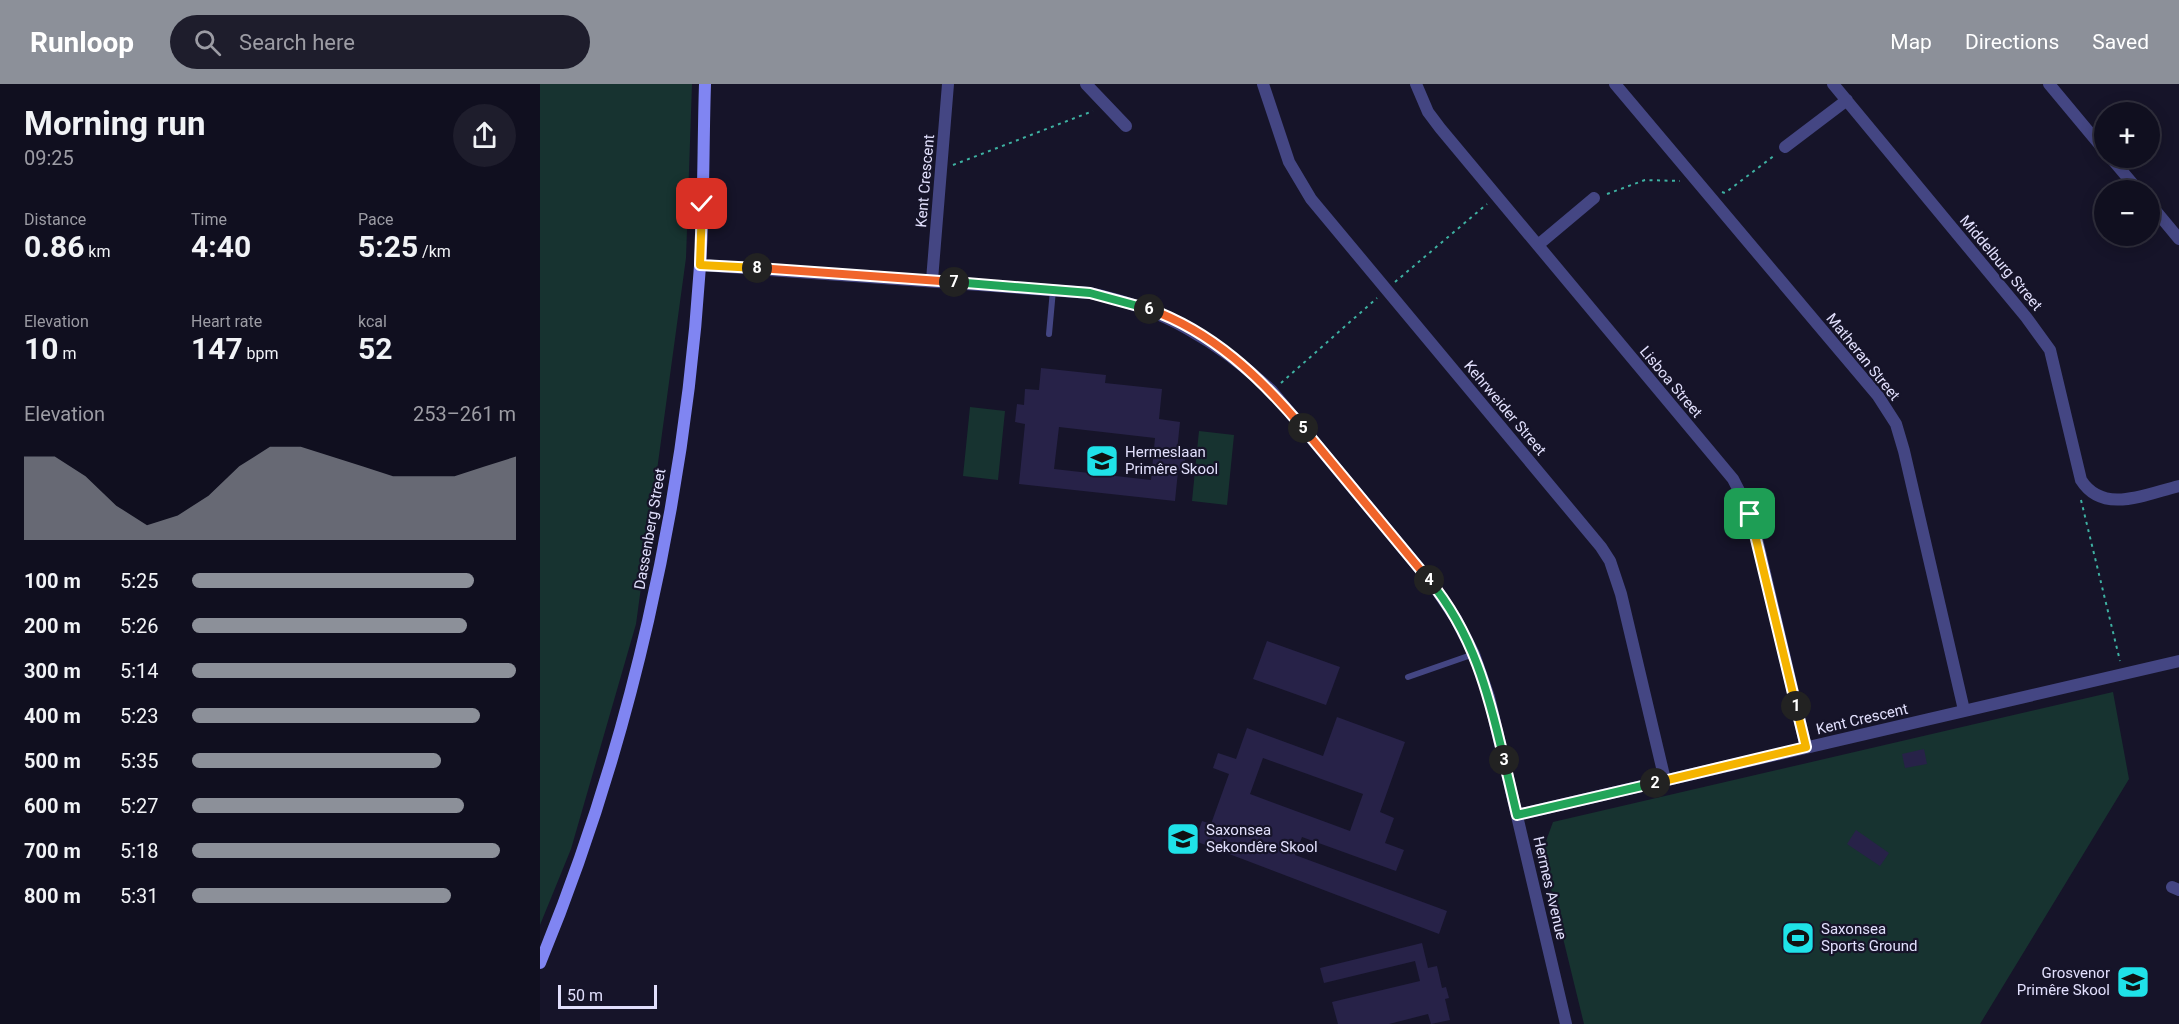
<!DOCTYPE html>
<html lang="en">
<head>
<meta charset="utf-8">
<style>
  :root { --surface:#100f1f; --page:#1e1d2c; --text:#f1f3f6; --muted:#9c9ca4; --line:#302f3d; --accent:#8c9099 }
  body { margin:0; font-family:Roboto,sans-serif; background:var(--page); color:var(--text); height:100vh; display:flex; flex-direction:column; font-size:22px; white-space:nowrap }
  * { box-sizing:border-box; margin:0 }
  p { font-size:20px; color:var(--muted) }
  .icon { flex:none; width:33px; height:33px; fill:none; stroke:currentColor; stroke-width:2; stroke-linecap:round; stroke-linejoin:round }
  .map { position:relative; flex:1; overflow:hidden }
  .details { display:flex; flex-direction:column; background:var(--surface); width:540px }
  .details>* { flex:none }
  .fabs { position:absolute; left:1554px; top:18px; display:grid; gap:12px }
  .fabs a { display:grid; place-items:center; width:66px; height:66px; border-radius:50%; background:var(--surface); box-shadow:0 3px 15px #0003,0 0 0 2px var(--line); font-size:30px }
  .scale { position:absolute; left:18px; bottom:15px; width:99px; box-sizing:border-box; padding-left:6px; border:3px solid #e1dffc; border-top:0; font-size:16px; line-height:21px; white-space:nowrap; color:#e1dffc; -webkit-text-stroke:4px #161429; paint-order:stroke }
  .pin { position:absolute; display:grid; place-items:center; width:51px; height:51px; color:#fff; margin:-26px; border-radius:12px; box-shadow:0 3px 9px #0006 }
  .km { position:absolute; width:30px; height:30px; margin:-15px; border-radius:50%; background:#222; color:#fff; font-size:16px; line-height:30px; text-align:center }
  .round { display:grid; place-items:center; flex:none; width:63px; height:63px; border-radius:32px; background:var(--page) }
  .overview { display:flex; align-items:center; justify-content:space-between; height:102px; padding:0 24px }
  h1 { font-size:33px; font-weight:700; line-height:45px }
  .stats { display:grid; grid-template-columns:repeat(3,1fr); gap:9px; height:102px; padding:6px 24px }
  .stats div { display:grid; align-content:center }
  .stats b { font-size:30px; font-weight:700 }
  .stats small { font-size:16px; font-weight:400 }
  .stats p { font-size:16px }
  .chart { height:168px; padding:12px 24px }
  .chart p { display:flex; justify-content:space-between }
  .chart svg { width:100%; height:108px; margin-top:6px; fill:var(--accent); opacity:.7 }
  ul { padding:0 24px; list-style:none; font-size:20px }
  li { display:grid; grid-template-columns:96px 72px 1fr; align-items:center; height:45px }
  li i { height:15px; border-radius:8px; background:var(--accent) }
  header { display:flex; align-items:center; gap:36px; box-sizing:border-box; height:84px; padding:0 30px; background:var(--accent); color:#fff }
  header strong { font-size:28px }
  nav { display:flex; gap:33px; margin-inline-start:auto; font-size:21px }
  .search { width:420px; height:54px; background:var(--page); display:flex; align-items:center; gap:15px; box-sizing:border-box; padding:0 21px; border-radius:33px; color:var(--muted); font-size:22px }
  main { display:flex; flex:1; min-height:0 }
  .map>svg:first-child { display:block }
  .green { fill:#173330 }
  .building { fill:#272248; fill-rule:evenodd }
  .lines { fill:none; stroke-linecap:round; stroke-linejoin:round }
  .path { stroke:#3eb1a2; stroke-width:2; stroke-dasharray:3 4.5; stroke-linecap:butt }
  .service { stroke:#444683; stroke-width:6 }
  .minor { stroke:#444683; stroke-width:12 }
  .secondary { stroke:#8085f2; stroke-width:12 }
  .split-1-casing { stroke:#fff; stroke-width:12 }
  .split-2-casing { stroke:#fff; stroke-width:12 }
  .split-3-casing { stroke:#fff; stroke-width:12 }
  .split-4-casing { stroke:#fff; stroke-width:12 }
  .split-5-casing { stroke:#fff; stroke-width:12 }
  .split-6-casing { stroke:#fff; stroke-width:12 }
  .split-7-casing { stroke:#fff; stroke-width:12 }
  .split-8-casing { stroke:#fff; stroke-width:12 }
  .split-9-casing { stroke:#fff; stroke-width:12 }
  .split-1 { stroke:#f5b400; stroke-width:8 }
  .split-2 { stroke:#f5b400; stroke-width:8 }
  .split-3 { stroke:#22a559; stroke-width:8 }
  .split-4 { stroke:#22a559; stroke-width:8 }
  .split-5 { stroke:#f0652b; stroke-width:8 }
  .split-6 { stroke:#f0652b; stroke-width:8 }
  .split-7 { stroke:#22a559; stroke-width:8 }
  .split-8 { stroke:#f0652b; stroke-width:8 }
  .split-9 { stroke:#f5b400; stroke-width:8 }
  .labels { text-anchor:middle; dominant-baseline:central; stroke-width:4.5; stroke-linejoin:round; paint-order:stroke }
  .street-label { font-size:15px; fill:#e1dffc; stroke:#161429 }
  .poi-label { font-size:15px; fill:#e1dffc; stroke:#161429; text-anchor:start }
</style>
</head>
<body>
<header>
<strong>Runloop</strong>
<div class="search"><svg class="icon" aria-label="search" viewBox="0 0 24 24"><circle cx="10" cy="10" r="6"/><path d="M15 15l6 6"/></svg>Search here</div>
<nav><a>Map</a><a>Directions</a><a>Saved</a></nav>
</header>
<main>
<section class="details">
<div class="overview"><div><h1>Morning run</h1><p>09:25</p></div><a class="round"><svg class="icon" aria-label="share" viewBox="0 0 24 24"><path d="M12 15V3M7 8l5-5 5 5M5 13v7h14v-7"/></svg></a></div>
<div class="stats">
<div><p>Distance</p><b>0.86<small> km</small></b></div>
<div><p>Time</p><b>4:40</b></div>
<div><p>Pace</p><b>5:25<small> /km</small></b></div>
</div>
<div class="stats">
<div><p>Elevation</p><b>10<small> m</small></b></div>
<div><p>Heart rate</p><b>147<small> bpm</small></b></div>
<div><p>kcal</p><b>52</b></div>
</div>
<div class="chart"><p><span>Elevation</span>253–261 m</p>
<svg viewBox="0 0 160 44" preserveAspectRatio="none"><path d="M0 44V10L10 10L20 18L30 30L40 38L50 34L60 26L70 14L80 6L90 6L100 10L110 14L120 18L130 18L140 18L150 14L160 10V44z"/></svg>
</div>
<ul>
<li><b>100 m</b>5:25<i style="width:87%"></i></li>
<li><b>200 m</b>5:26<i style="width:85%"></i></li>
<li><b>300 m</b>5:14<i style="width:100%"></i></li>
<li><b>400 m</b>5:23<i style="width:89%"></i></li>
<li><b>500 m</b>5:35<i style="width:77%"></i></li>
<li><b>600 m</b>5:27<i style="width:84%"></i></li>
<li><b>700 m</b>5:18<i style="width:95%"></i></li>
<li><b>800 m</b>5:31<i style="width:80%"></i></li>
</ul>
</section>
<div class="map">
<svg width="1639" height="940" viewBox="0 0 1639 940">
  <rect width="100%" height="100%" fill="#161429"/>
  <path class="green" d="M0 0H152L146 174 96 540 31 765 0 841Z
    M430 323 465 327 458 396 423 392Z
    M659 347 694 351 687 421 652 417Z
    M1573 608 1589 695 1440 940H1044L1002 768 1013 738Z"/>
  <path class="building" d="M501 284 566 291 565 299 622 305 619 335 640 338 637 367 646 368 644 387H638L635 417 479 400 485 340 475 338 477 320 484 321 485 305 499 306ZM519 343 615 354 611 396 514 385Z
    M727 557 800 583 786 621 713 595Z
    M797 633 865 658 840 728 854 734 845 759 864 766 856 787 762 753 755 771 907 827 899 850 655 757 662 737 671 740 689 690 673 684 678 669 696 675 707 644 783 672ZM723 674 823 710 810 747 710 710Z
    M1384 665 1387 680 1365 684 1362 670Z
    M1316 746 1349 769 1340 782 1307 760Z
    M882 859 888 884 897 882 902 904 906 903 909 914 905 915 910 936 891 940 888 930 849 940H798L792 918 880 897 875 877 784 899 780 884Z"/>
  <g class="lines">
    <path class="path" d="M413 81 553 27
      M1182 108 1185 109 1235 71
      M1067 110 1105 96 1140 97
      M855 198 947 120
      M741 299 837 214
      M1541 416 1580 577"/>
    <path class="service" d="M509 250 513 206
      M868 593 934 570"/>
    <path class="minor" d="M546 0 586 42
      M723 0 749 78 771 115 1061 463 1070 477 1081 510 1125 696
      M876 0 888 28 900 44 1193 395 1211 430 1266 663
      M1075 0 1338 312 1356 340 1364 367 1424 626
      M1293 0 1486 233 1510 266 1541 396C1563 431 1606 410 1639 402
      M1509 0 1564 66
      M1245 63 1307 16
      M1571 74 1598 106
      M1610 120 1639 155
      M998 161 1054 114
      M160 181 550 209C622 224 678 257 732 307L894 502 916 535 934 570 949 613 1026 940
      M392 196 408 0
      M977 731 1639 577
      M1632 803 1639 806"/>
    <path class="secondary" d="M0 879C90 661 145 416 160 182 164 121 163 60 165 0"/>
  </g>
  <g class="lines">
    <g class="split-1-casing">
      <path id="split-1" d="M1210 430 1256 622"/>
    </g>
    <g class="split-2-casing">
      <path id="split-2" d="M1115 699 1266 663 1256 622"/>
    </g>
    <g class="split-3-casing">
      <path id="split-3" d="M964 676 977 731 1115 699"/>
    </g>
    <g class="split-4-casing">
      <path id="split-4" d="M889 496C933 549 949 610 964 676"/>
    </g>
    <g class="split-5-casing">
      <path id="split-5" d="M763 344 889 496"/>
    </g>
    <g class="split-6-casing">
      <path id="split-6" d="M609 225C673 248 720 293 763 344"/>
    </g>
    <g class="split-7-casing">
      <path id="split-7" d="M414 198 550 209 609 225"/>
    </g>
    <g class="split-8-casing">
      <path id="split-8" d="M217 184 414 198"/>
    </g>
    <g class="split-9-casing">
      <path id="split-9" d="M162 120 160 181 217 184"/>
    </g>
    <use href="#split-1" class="split-1"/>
    <use href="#split-2" class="split-2"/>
    <use href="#split-3" class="split-3"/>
    <use href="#split-4" class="split-4"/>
    <use href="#split-5" class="split-5"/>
    <use href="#split-6" class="split-6"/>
    <use href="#split-7" class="split-7"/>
    <use href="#split-8" class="split-8"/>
    <use href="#split-9" class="split-9"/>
  </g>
  <defs>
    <g id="school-square" transform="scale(1.725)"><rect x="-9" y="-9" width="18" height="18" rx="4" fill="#1fe2e8" stroke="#161429"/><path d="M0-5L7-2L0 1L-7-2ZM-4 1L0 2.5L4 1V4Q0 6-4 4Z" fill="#111"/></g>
    <g id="stadium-square" transform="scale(1.725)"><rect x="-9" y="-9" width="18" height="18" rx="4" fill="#1fe2e8" stroke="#161429"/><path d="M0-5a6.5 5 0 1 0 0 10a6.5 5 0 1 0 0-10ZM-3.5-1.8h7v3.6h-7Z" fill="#111"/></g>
  </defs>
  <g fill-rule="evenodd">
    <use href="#school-square" x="562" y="377"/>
    <use href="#school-square" x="643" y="755"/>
    <use href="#stadium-square" x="1258" y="854"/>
    <use href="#school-square" x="1593" y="898"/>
  </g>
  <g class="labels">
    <g class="street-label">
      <text transform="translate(385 97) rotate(-85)">Kent Crescent</text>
      <text transform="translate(1461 179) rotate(50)">Middelburg Street</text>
      <text transform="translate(1323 273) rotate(51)">Matheran Street</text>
      <text transform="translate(1131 298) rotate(50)">Lisboa Street</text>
      <text transform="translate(965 324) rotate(50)">Kehrweider Street</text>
      <text transform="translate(110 445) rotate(-80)">Dassenberg Street</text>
      <text transform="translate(1322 635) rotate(-13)">Kent Crescent</text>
      <text transform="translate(1010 804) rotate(77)">Hermes Avenue</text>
    </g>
    <g class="poi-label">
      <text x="585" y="368">Hermeslaan<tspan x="585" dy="17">Primêre Skool</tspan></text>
      <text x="666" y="746">Saxonsea<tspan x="666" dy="17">Sekondêre Skool</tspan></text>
      <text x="1281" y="845">Saxonsea<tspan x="1281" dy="17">Sports Ground</tspan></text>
      <text x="1570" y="889" text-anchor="end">Grosvenor<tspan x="1570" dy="17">Primêre Skool</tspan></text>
    </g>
  </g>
</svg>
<div class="fabs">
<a>+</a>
<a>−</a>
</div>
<div class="scale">50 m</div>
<div class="pin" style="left:1210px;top:430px;background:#1e9e55"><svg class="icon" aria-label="arrive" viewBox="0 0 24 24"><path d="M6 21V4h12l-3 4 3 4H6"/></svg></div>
<div class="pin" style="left:162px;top:120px;background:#d93025"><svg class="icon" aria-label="check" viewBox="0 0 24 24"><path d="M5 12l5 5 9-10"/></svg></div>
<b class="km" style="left:1256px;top:622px">1</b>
<b class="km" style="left:1115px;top:699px">2</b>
<b class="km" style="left:964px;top:676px">3</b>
<b class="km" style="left:889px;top:496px">4</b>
<b class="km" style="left:763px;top:344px">5</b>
<b class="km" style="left:609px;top:225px">6</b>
<b class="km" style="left:414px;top:198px">7</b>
<b class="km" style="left:217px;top:184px">8</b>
</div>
</main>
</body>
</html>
